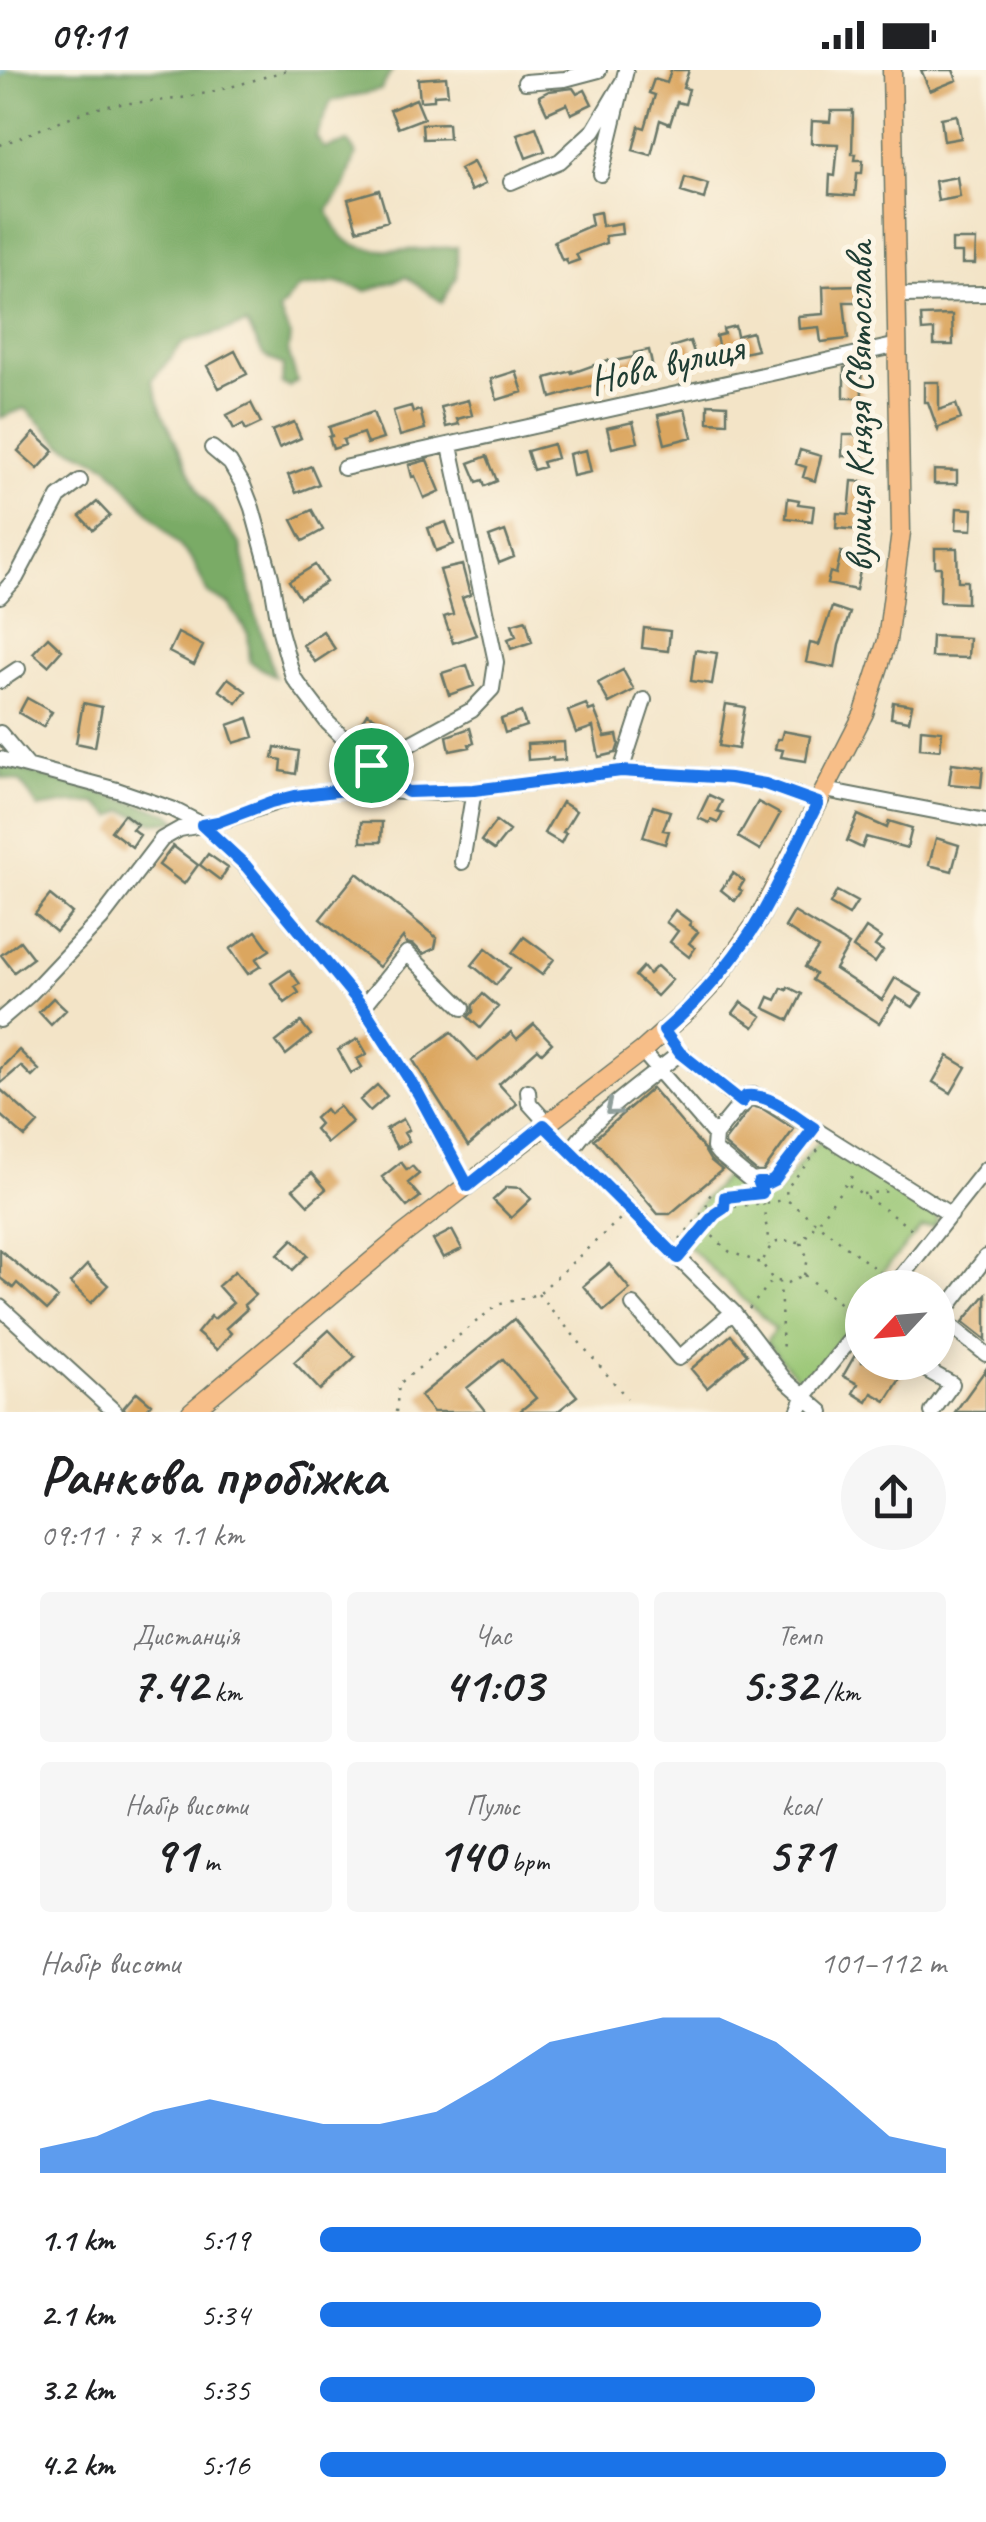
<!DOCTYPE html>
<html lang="uk">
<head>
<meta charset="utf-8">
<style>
  :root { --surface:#fff; --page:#f6f6f6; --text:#202124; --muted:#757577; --accent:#1a73e8 }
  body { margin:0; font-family:Caveat,sans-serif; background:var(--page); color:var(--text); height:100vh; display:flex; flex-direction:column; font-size:38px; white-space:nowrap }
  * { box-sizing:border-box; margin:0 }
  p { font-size:32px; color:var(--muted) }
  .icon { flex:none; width:55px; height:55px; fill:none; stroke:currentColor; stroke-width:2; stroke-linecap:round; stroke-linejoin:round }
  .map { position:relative; height:1342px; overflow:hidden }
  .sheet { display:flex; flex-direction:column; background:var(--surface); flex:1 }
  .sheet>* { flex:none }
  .needle { width:65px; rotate:244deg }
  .buttons { position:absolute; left:845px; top:1200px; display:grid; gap:20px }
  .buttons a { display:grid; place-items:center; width:110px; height:110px; border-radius:50%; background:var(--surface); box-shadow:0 5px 25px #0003; font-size:50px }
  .pin { position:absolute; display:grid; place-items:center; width:85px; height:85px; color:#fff; margin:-42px; border:5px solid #fff; border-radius:50%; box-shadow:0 2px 10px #0007 }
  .round { display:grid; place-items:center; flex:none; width:105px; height:105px; border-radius:52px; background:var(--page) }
  .summary { display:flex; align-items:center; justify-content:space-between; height:170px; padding:0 40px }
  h1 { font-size:55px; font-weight:600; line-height:75px }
  .metrics { display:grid; grid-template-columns:repeat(3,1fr); gap:15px; height:170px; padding:10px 40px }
  .metrics div { display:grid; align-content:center; border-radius:10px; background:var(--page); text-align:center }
  .metrics b { font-size:50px; font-weight:600 }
  .metrics small { font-size:28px; font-weight:400 }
  .metrics p { font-size:28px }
  .chart { height:280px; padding:20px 40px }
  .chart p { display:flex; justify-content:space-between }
  .chart svg { width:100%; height:180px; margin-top:10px; fill:var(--accent); opacity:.7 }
  ul { padding:0 40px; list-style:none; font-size:32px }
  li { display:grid; grid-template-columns:160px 120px 1fr; align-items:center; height:75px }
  li i { height:25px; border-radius:12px; background:var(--accent) }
  .status { display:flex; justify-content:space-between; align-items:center; height:70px; padding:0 50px; background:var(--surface); direction:ltr }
  .status svg { height:28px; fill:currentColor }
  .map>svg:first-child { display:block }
  .green { fill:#99c674; stroke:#5c8254; stroke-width:2.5 }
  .forest { fill:#7aab66; stroke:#4c744d; stroke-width:2.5 }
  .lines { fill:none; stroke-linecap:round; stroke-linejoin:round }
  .stream { stroke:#4daacb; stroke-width:4 }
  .building { fill:#dba65f }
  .minor-casing { stroke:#697767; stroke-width:18 }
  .major-casing { stroke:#697767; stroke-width:21 }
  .path { stroke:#697767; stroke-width:2.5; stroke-dasharray:2.5 8; stroke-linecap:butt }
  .minor { stroke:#fff; stroke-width:14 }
  .major { stroke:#f7be88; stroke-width:18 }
  .oneway { stroke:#8f9e9a }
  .route-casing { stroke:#fff; stroke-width:20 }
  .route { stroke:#1a73e8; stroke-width:12 }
  .labels { text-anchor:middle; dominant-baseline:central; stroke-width:10; stroke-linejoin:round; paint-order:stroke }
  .street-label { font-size:40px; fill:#1f3d34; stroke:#fcf5e5 }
</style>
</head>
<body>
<div class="status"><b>09:11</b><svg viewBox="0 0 49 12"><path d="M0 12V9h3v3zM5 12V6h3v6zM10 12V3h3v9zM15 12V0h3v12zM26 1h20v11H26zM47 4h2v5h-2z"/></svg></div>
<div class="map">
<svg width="986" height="1342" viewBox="0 0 986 1342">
  <rect width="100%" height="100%" fill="#fcf5e5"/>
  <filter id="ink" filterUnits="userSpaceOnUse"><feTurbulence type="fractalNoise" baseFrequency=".01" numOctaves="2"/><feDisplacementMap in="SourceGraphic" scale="20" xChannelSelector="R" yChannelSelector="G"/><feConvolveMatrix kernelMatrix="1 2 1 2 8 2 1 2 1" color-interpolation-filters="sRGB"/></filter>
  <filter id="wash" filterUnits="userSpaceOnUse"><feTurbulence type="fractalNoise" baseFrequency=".0048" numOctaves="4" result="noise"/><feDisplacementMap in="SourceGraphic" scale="40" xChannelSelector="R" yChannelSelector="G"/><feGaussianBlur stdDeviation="2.25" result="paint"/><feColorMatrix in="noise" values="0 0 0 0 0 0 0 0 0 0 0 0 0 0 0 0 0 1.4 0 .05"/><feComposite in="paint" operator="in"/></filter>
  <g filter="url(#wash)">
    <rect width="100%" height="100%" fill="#f3e4c7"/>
    <path class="green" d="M820 1072H825L935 1141 937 1151 934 1156 921 1158 869 1217 862 1218V1226L848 1243 852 1256 810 1307 800 1311 766 1272 775 1259 674 1163 730 1101 760 1123 779 1120 814 1076Z"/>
    <path class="forest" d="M0 0H392L381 20 331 31 316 67 324 78 348 72 356 84 344 118 327 140C332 149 336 161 344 168 363 188 430 178 457 177V206L442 232 406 207 367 221 338 212 298 218 279 241 290 266 288 281 297 311 289 317 282 314 283 295 264 286 247 254 183 273 152 310 162 342 201 425 241 475 255 542 275 606 250 592 248 564 229 534 208 524 193 491 107 395 62 374 25 338 0 348Z
      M0 693 169 743 179 751 153 753 124 740 113 747 96 733H70L38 738 21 712 0 707Z"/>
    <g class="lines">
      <path class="stream" d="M0 4 4 0"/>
    </g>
    <g id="blocks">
      <path class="building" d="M671 0H689L683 18 689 19 685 34 677 32 670 54 660 50 651 85 633 80 639 56 645 58 655 25 649 23 654 9 667 13Z
        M921 0H953L957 10 930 21Z
        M446 7 448 24 434 25V30L420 31 418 9Z
        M573 18 577 24 585 20 592 34 571 44 567 34 547 43 539 26 549 21Z
        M416 29 424 48 398 58 390 40Z
        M831 41H853L852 84H856L855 90H863L862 103H857L855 126 829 124 830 105 835 106 838 74 811 73 812 51 830 52Z
        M957 45 961 68 944 71 941 48Z
        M448 53 449 68 423 69 422 54Z
        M536 57 545 81 526 88 517 64Z
        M473 92 485 114 471 121 460 99Z
        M685 107 708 114 704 129 681 122Z
        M957 107 960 127 938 131 935 111Z
        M379 120 388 151 357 160 348 129Z
        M600 142 602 156 621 153 622 164 605 166 606 173 576 184 579 190 568 194 566 189 562 190 554 171 592 155 590 144Z
        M952 170H976L975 194H962V183H952Z
        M857 215V232H844L848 269 821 272 819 257 799 259 798 246 824 244 823 216Z
        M952 245 953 275H934V260L922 261 921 246Z
        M735 256 737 266 752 262 757 280 721 288 716 266 724 264 723 259Z
        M690 271 699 297 680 303 671 277Z
        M649 280 654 304 639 308 638 299 613 305 615 309 551 328 546 308 572 301V303L608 290 609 292 634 287V283Z
        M235 281 247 304 219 318 207 296Z
        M861 294 862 328H844V298Z
        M516 301 523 322 497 330 491 309Z
        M924 312H939V340L956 334 961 349 939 357 938 360 928 332H924Z
        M468 330 472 345 457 349 459 354 446 357 441 337Z
        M251 333 261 353 246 360 243 354 234 359 227 345Z
        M708 334 727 335V353L708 352Z
        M411 336 413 342 420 340 425 359 400 366 393 341Z
        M685 339 692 367 665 374 658 345Z
        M373 342 383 369 367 374 363 363 343 370 345 375 333 379 329 367 332 366 329 357Z
        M294 352 301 368 279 378 272 361Z
        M633 352 638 372 612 378 607 358Z
        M34 363 54 381 38 399 18 381Z
        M843 365H862L861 387 842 386Z
        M553 374 557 388 542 392 544 397 533 400 527 381Z
        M586 380 591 402 573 406 569 384Z
        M800 380 821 386 815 411 803 407 806 397 796 394Z
        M487 386 497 411 485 416 483 410 477 412 469 393Z
        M427 390 440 421 424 428 415 406 412 407 409 395Z
        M311 396 319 414 296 423 288 405Z
        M934 400 957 401V414H934Z
        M852 411 864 412 858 460 836 458 837 443 849 444Z
        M788 428 799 430 798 434 814 436 812 451 786 448Z
        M97 432 110 446 93 460 80 446Z
        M957 438 973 439 972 460 956 459Z
        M312 440 323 460 303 471 292 450Z
        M446 452 454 474 436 481 428 458Z
        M505 461 514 487 499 493 489 467Z
        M935 478H957L958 511H967V533L940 532 941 497H935Z
        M841 482 863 487 856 520 827 514 830 502 836 504Z
        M315 495 326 512 300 528 289 511Z
        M462 495 470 525 462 528 476 565 453 573 444 547 453 544 440 500Z
        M832 537 850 543 839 575 835 598 806 592 810 573 819 575Z
        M526 550 532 572 511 579 508 569 516 566 512 554Z
        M644 558 670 561 668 581 642 578Z
        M323 561 335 579 315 592 303 575Z
        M178 563 203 576 194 595 169 582Z
        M932 566 969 568 968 588 931 587Z
        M48 567 62 580 48 596 33 583Z
        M695 580 717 583 712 614 691 611Z
        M467 595 474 616 449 625 442 603Z
        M623 600 634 620 609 633 598 613Z
        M228 608 246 621 237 633 219 620Z
        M27 628 52 642 43 657 19 643Z
        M893 632 912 635 909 651 891 648Z
        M83 633 102 637 95 677 76 673Z
        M586 634 589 641 594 639 605 667 617 665 619 674 616 683 599 687 593 657 576 663 568 641Z
        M726 634 745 637 738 679 719 676Z
        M521 642 526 656 505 663 501 649Z
        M367 643 393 659 384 674 358 658Z
        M248 648 254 667 234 673 228 655Z
        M470 658 474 673 469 674 470 677 450 681 447 666Z
        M921 659 942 661 940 680 920 678Z
        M783 661 810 666 806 691 781 687 783 680 775 679 777 669H781Z
        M564 672 565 690 553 691V688L528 690 527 674Z
        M275 677 299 681 296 704 281 701 282 690 273 688Z
        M952 693 983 697 981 717 949 714Z
        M709 725 722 731 717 741 723 743 718 753 711 750 709 753 698 748Z
        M562 732 576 741 563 762 566 763 561 773 544 763Z
        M758 732 780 744 760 780 738 767Z
        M653 736 670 741 663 760 669 761 665 774 643 767Z
        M124 744 137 754 132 759 140 765 132 777 111 761Z
        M858 745 887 758 889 751 912 758 907 778 866 767 862 778 847 771Z
        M496 751 509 761 494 780 481 771Z
        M361 752H382L381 772H361Z
        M936 768 959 775 952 801 929 795Z
        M173 776 198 795 184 814 159 795Z
        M208 784 228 798 220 810 200 795Z
        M357 803 437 868 435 878 423 884 414 875 406 873 403 867 379 897 320 849Z
        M733 803 744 811 739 819 742 821 735 831 721 820Z
        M837 821 857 832 849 845 830 834Z
        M50 825 72 843 56 862 35 844Z
        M675 840 691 852 689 855 698 862 689 873 695 878 689 887 670 872 678 861 666 852Z
        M794 842 849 875 835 899 882 930 895 908 922 924 913 937 896 927 879 953 812 910 815 904 805 897 818 878 785 857Z
        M866 858 881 868 875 876 883 881 875 893 853 878Z
        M256 861 270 880 256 889 261 896 248 904 230 879Z
        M524 867 554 889 542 905 512 883Z
        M20 871 33 888 14 902 1 885Z
        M486 878 510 898 496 915 472 895Z
        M657 896 672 910 657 926 635 906 643 897 649 904Z
        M290 900 300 914 295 917 299 923 285 933 271 913Z
        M788 917 802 924 789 950 764 938 769 927 776 930 782 918 787 920Z
        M483 924 498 937 480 958 468 947 473 942V935Z
        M53 928 66 940 51 955 39 942Z
        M741 932 762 946 754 957 733 943Z
        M301 952 311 965 286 985 276 972Z
        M534 954 552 973 542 983 538 979 499 1014 517 1034 468 1076 413 990 451 962 478 991 511 962 517 969Z
        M358 969 367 984 357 989 362 997 351 1003 338 980Z
        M19 980 39 1000 32 1007 21 996 0 1014V999Z
        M948 986 966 997 951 1023 933 1012Z
        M377 1015 387 1026 370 1041 360 1030Z
        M652 1018 703 1078 710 1090 722 1100 670 1144H658L594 1069Z
        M0 1019 38 1053 25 1067 0 1045Z
        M339 1036 352 1052 327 1073 315 1059 320 1054 315 1048 325 1039 329 1044Z
        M752 1036 763 1039 794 1059 763 1102H757L725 1075V1071Z
        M403 1049 409 1060 404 1063 409 1071 397 1078 386 1059Z
        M401 1092 407 1100 412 1096 419 1104 408 1113 420 1127 407 1137 382 1107Z
        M312 1103 326 1119 308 1135 293 1119Z
        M507 1117 521 1118 531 1129 511 1148 493 1130Z
        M452 1160 462 1179 443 1188 433 1170Z
        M293 1169 308 1185 293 1200 278 1184Z
        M0 1180 58 1228 47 1240 17 1213 13 1218 0 1208Z
        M609 1194 630 1219 604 1241 583 1216Z
        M87 1195 108 1215 91 1233 70 1213Z
        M235 1201 255 1225 244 1235 247 1239 226 1258 231 1263 217 1280 197 1263 211 1246 214 1249 233 1233 218 1216Z
        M986 1224V1270L963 1252Z
        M514 1249 577 1326 557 1342H519L536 1328 503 1289 467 1318 486 1342H433L420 1326Z
        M329 1260 355 1287 320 1320 294 1292Z
        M731 1265 747 1284 707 1318 691 1299Z
        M862 1273V1292H880L902 1306 886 1331 872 1323 867 1332 853 1323 858 1314 843 1306Z
        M986 1299V1342H955Z
        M137 1322 151 1334 145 1342H125L124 1337Z"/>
    </g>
  </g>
  <g filter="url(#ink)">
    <use href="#blocks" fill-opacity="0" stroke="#697767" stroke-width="2.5"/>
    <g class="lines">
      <g class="minor-casing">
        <path id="minor" d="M525 12 565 9 599 0
          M601 104 626 0
          M511 112 560 91 594 60 623 11
          M897 225 986 224
          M212 378 230 393 243 415 252 438 271 507 280 561 293 607 328 653 371 695 406 721
          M344 398 898 275
          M0 526 16 508 59 427 80 411
          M0 611 18 599
          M0 663 27 695
          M0 689 117 720 172 739 203 755 246 797 363 937 418 1023 468 1116
          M621 701 644 630
          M344 720 371 695 472 640 492 619 496 592 450 376
          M825 720 986 751
          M462 792 474 720
          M363 937 407 883 463 938
          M0 950 28 926 101 849 162 769 180 759 218 752 295 726 344 720 442 723 474 720 621 701 730 708 765 714 818 733
          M528 1021 529 1033 547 1053
          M742 1032 746 1026 754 1025 767 1029 951 1145
          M544 1055 733 1242 784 1309 822 1342
          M715 1065 714 1078 718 1083 753 1112 768 1113 774 1110 814 1058
          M571 1082C589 1049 649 1008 680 983L742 1032 715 1065 642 981
          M892 1218 986 1099
          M633 1235 679 1288 733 1242
          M0 1237 115 1342
          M938 1246 986 1284
          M940 1248 986 1187
          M912 1292 952 1314 932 1342
          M798 1342 804 1327 862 1255"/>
      </g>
      <g class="major-casing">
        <path id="major" d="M191 1342 404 1164 642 981 688 940 715 911 757 852 864 643 887 571 901 462 892 0"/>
      </g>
      <path class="path" d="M0 75C32 64 62 48 95 39 123 31 153 33 181 28 217 22 252 11 287 0
        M818 1080 786 1119 787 1130 886 1207
        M849 1115 916 1162
        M863 1124 890 1121
        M763 1133 769 1175
        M707 1136 706 1131 711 1124 718 1123 723 1126
        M724 1138 786 1130
        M705 1159 730 1182 761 1193
        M680 1169 707 1137 715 1143 724 1138 725 1127 749 1124
        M799 1172C776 1169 772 1170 762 1193L773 1210 788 1213 803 1205
        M687 1178 714 1145
        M804 1205 808 1189 801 1173 856 1101
        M805 1205 854 1245
        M780 1211 783 1284
        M538 1224 627 1328
        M749 1239 772 1211
        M396 1342 399 1314 497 1235 538 1224 620 1149"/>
      <use href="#minor" class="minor"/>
      <use href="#major" class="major"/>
    </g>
    <defs><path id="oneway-chevron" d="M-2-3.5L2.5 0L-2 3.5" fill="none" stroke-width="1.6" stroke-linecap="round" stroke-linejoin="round" transform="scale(2.5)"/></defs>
    <use class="oneway" href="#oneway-chevron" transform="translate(612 1039) rotate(140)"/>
  </g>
  <g class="lines" filter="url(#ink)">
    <g class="route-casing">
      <path id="route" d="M371 695 408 722 474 720 621 701 730 708 765 714 818 733C797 773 779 817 755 856 729 896 700 930 664 961L680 983 742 1032 746 1026C770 1023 795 1046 814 1058L774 1110 768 1113H758L762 1123 725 1127 724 1138 715 1144 678 1188 544 1055 468 1116 418 1023 363 937 246 796 202 755 218 752 271 732 295 726 344 720Z"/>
    </g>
    <use href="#route" class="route"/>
  </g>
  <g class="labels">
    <g class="street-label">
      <text transform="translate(666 294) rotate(-13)">Нова вулиця</text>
      <text transform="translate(859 337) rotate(-90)">вулиця Князя Святослава</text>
    </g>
  </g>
</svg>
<div class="buttons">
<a><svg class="needle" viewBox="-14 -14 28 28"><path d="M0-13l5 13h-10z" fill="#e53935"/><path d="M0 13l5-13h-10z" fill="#757577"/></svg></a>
</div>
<div class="pin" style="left:371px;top:695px;background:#1e9e55"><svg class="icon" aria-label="arrive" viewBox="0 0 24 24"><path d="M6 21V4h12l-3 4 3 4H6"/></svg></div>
</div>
<section class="sheet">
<div class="summary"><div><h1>Ранкова пробіжка</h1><p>09:11 · 7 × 1.1 km</p></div><a class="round"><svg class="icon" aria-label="share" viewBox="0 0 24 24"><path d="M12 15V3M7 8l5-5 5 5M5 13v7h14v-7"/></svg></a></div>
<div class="metrics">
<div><p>Дистанція</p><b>7.42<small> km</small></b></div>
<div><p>Час</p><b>41:03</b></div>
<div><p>Темп</p><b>5:32<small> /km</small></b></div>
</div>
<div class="metrics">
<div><p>Набір висоти</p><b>91<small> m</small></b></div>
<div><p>Пульс</p><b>140<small> bpm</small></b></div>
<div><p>kcal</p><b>571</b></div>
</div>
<div class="chart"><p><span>Набір висоти</span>101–112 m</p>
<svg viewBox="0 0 160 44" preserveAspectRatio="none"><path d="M0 44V38L10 35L20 29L30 26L40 29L50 32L60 32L70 29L80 21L90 12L100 9L110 6L120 6L130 12L140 23L150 35L160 38V44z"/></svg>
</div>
<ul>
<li><b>1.1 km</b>5:19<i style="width:96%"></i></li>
<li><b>2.1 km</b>5:34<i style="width:80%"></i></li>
<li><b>3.2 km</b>5:35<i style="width:79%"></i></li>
<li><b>4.2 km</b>5:16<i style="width:100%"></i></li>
</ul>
</section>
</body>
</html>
